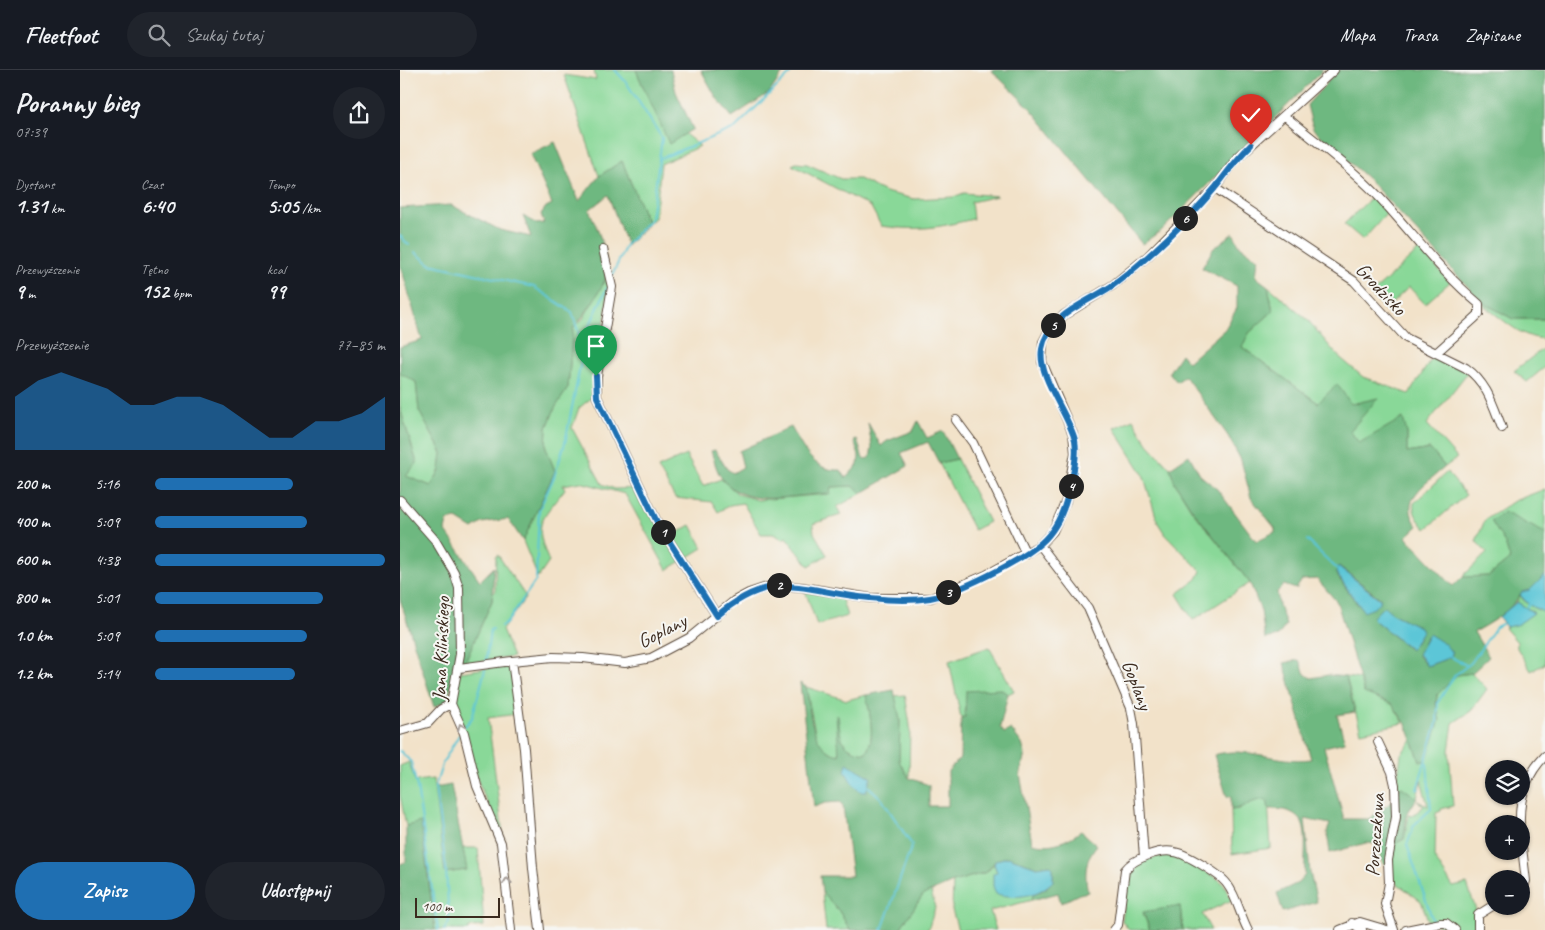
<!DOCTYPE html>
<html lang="pl">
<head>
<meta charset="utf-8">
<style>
  :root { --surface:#171b24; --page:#20242c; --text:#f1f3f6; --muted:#9ea1a6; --line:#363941; --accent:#1f6fb2 }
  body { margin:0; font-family:Caveat,sans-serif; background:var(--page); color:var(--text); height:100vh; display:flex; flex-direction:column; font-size:19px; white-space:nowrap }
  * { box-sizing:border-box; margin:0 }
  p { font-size:16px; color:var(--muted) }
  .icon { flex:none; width:28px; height:28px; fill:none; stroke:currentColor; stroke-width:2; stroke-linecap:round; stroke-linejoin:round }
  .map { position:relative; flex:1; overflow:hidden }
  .details { display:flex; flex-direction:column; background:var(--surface); width:400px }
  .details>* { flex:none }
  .tools { position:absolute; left:1085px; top:690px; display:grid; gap:10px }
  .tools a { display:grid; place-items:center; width:45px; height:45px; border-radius:50%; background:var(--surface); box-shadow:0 1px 4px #0004; font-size:25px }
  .scale { position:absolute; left:15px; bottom:12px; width:85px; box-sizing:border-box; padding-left:5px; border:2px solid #3b2a1e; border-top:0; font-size:14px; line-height:18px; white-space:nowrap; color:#3b2a1e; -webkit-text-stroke:4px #f6f6f2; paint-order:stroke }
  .pin { position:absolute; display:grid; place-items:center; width:42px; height:42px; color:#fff; margin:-51px -21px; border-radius:50% 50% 50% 0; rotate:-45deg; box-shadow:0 0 5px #0007 }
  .pin .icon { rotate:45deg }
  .km { position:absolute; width:25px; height:25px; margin:-12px; border-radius:50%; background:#222; color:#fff; font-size:14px; line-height:25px; text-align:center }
  .round { display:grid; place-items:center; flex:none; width:52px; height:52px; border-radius:26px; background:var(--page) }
  .head { display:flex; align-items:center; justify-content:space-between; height:85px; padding:0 15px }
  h1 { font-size:28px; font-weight:600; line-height:38px }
  .stats { display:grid; grid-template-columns:repeat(3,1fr); gap:8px; height:85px; padding:5px 15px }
  .stats div { display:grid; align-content:center }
  .stats b { font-size:21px; font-weight:600 }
  .stats small { font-size:14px; font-weight:400 }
  .stats p { font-size:14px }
  .chart { height:140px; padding:10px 15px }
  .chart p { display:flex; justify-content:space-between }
  .chart svg { width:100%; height:90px; margin-top:5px; fill:var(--accent); opacity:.7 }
  .button { display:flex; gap:10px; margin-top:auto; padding:10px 15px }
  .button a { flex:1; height:58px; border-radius:30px; background:var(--accent); color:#fff; font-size:20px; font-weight:600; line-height:58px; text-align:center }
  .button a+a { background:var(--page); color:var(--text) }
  ul { padding:0 15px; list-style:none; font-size:16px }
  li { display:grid; grid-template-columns:80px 60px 1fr; align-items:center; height:38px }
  li i { height:12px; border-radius:6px; background:var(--accent) }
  header { display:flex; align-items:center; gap:30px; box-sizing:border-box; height:70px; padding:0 25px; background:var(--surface); border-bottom:1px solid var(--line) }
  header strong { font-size:24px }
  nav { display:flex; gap:28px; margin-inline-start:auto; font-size:18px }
  .search { width:350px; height:45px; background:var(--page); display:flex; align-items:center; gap:12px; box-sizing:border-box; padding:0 18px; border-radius:28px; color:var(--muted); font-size:19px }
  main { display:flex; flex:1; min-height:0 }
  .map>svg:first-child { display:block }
  .green { fill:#89d898; stroke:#62815b }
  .forest { fill:#6eb880; stroke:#54714f; fill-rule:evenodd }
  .water { fill:#5cc6d7; stroke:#4c787a }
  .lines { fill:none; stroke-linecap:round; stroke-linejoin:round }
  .stream { stroke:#5cc6d7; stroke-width:2 }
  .minor-casing { stroke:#564638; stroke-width:10 }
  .minor { stroke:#fff; stroke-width:8 }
  .oneway { stroke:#a79f9a }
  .route-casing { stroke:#fff; stroke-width:10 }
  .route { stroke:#1f6fb2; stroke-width:6 }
  .labels { text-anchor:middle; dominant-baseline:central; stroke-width:4; stroke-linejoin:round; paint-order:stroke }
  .street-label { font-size:20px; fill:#3b2a1e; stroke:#f6f6f2 }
</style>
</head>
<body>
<header>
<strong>Fleetfoot</strong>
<div class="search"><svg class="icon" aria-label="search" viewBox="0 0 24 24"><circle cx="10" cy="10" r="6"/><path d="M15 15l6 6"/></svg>Szukaj tutaj</div>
<nav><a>Mapa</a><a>Trasa</a><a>Zapisane</a></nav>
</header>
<main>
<section class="details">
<div class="head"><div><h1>Poranny bieg</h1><p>07:39</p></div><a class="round"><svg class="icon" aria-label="share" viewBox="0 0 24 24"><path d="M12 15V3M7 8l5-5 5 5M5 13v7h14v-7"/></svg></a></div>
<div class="stats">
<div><p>Dystans</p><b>1.31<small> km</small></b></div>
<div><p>Czas</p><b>6:40</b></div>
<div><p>Tempo</p><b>5:05<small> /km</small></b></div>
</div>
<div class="stats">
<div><p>Przewyższenie</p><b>9<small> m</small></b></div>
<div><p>Tętno</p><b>152<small> bpm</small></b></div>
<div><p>kcal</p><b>99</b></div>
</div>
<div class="chart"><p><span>Przewyższenie</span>77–85 m</p>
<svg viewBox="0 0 160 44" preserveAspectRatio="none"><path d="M0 44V18L10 10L20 6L30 10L40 14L50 22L60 22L70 18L80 18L90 22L100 30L110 38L120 38L130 30L140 30L150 26L160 18V44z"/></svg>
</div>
<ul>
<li><b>200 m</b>5:16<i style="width:60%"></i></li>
<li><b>400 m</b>5:09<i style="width:66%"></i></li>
<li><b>600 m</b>4:38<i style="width:100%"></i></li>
<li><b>800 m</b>5:01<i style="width:73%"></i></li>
<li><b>1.0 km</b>5:09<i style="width:66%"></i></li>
<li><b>1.2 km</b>5:14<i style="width:61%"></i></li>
</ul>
<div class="button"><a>Zapisz</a><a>Udostępnij</a></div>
</section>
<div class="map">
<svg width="1145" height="860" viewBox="0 0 1145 860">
  <rect width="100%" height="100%" fill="#f6f6f2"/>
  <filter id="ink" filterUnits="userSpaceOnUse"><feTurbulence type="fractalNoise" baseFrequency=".02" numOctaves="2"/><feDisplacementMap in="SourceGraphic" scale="10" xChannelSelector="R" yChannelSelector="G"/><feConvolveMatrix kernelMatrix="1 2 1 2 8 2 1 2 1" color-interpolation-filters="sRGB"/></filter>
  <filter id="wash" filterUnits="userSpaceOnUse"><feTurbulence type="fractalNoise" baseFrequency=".0096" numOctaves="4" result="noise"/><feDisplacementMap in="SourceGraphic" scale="20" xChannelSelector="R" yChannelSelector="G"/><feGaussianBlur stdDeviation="1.12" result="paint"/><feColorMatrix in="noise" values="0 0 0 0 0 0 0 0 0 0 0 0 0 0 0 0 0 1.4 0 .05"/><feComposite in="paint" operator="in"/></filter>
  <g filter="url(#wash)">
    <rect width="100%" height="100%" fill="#f2e2c9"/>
    <path class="green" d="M194 0H236C246 25 259 48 269 73L285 64 300 76 261 94 255 148 248 154 222 91 199 106 164 5 196 10Z
      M396 93 407 94 441 109H459L485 122 514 129 553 127 564 123 597 126 571 132 573 149C537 158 518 161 481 156L471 137 392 95Z
      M974 125 988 142 963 170 944 154Z
      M1020 179 1050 212 1025 234 1009 217 985 240 971 224Z
      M211 200 195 325 179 338 172 358 202 414 215 419 240 418 266 469 291 455 303 478 267 500 225 424 180 412 163 415 165 419C140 451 133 452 149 492L138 508 123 471 155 401 146 378 147 358 155 338 168 318 173 258 183 249Z
      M868 216 907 249 936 284 963 307 1009 324 1034 285 1068 302 1027 354 1057 388 1045 397 1030 379 1007 383V363L959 373 950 361 951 334 918 333 842 277 849 263 873 241Z
      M1082 232 1113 249H1145V269C1120 268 1105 250 1085 237Z
      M1145 277V297L1127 312 1114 301Z
      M0 303 16 312 19 341 42 383 40 400 31 416 6 406 17 393 0 338Z
      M733 349 748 374 770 398 775 413 791 439 850 513 793 550 777 524 797 509 801 501 765 464 758 453 743 404 714 358Z
      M286 385 303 416 321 409 338 424 358 430 429 424 431 417 453 416 462 423 437 437 441 445 413 454 414 463 427 485 409 496 386 467 383 469 373 464H361L343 433 330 435 318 442 312 432 275 428 258 398Z
      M557 389 589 452 574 460 539 393Z
      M1047 402 1066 425 1026 459C1019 451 1012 443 1014 433Z
      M1145 419V463L1092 451 1105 473 1110 489 1089 506 1062 507 1087 483 1076 471 1085 450 1114 431Z
      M98 485 126 527 102 560 113 587 64 594 92 531 93 523 95 522 96 486Z
      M405 520 441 527 447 546 417 555Z
      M1120 525C1124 533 1136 541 1145 541V594L1131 601 1117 578V572L1105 558 1133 542 1117 532Z
      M589 577 614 621 608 624 600 619 565 648H561L549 591Z
      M106 595 111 599 117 644 88 648 103 765C86 735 40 631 61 602Z
      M1072 603 1087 619 1071 641 1053 653 1049 681 1053 736 1041 739V741L1036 743 1035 789 1053 817 1067 814 1076 840V860H1059L1029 853 1021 831 991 809 992 775 1004 769 1009 745 1012 746 1024 736 1017 731 1028 736 1021 710 1017 728 1002 718 996 720 1001 684 1012 670 1020 691H1026L1039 643 1036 635 1037 625 1057 605Z
      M946 607 959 609 965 623 992 634 1004 653 961 662Z
      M406 617 447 630 466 625C469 640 477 670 465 683 439 679 441 667 437 645L439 685 428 683 417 672Z
      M505 625 510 655 509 708 499 691 500 650 495 626Z
      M9 692 15 711 33 709 45 803 66 800 63 778H78L84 856 69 857V860H35L22 753 6 756 0 725V696Z
      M856 729 868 730 871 778 832 784 831 740 839 739Z
      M773 783 815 807 823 813 832 830 802 844 811 860H783L780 836 743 843 750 860H729L722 851 729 800C742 789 756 787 773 783Z
      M594 794 597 802 596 824H633L632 830 590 841 596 860H558L552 840 553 812 587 802Z
      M531 821 535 838 528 860H499L523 825Z
      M422 822 439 841 450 860H426Z"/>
    <path class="forest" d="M236 0H271L276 22 293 59 269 74C259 49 246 25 236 0Z
      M301 0H385L369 23 332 47 316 27Z
      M591 0H923L762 160 742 174 631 39Z
      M938 0H1145V249H1113L1082 232 968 109 913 59 907 35Z
      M155 72 179 131 199 106 222 91 248 154 227 176 208 125 189 140C198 159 208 183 206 205 205 215 182 250 173 258L168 318 155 338 147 358 146 378 155 401 123 471 108 449 82 453 73 459 57 449 47 451 45 460 80 511 94 497 92 531 64 594 52 613 47 631 34 637 0 529V338L17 393 6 406 31 416 40 400 42 383 19 341 16 312 0 303V277L22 270 0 193V138L51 135 100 160 131 167 123 146 137 154 144 153 141 144 146 137 152 134 130 84Z
      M833 163 840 176 858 189 856 207 868 216 873 241 849 263 842 277 918 333 937 314 951 334 978 328 950 361 959 373 1003 348 1007 363V383L1030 379 1045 397C1026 414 997 430 1018 456L1006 467 1053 516 1062 507 1089 506 1110 489 1105 473 1091 451 1104 442 1145 463V505L1130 520 1122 522C1111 541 1092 552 1074 562L1089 587 1072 603 1057 605 1037 625 1036 635 1040 650 1026 691H1020L1006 654 992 634 964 623 937 532 917 509 902 510 896 519 884 515 877 522 879 535 886 555 878 566 865 569 861 541 850 513 791 438 775 413 770 398 789 385 800 405 817 419 856 471 875 462V458L851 428 841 390 828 366 785 306 777 312 769 302 781 284 788 292 825 259 837 238V216L802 198 813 179ZM939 496 981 529 958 535 936 504ZM993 544 1020 557 1019 568 1010 580 974 550ZM1027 566 1052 583 1051 587 1027 596 1018 586Z
      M518 351 527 368 543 361 557 389 539 393 528 372 501 383 508 396 462 423 453 416 431 417 430 424C393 423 350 441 323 410 317 403 314 390 311 381L315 380 327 399 333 403 343 397 339 381 391 357C403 378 413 402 441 400L446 408 458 395 459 386 454 370 457 369 463 389 470 388 472 377 468 353 481 376 487 371 513 361Z
      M899 590 905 604 911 608 928 605 946 607 955 642 937 645 945 672 924 677 944 749H969L993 731 996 720 1002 717 1017 728 1007 744 1004 769 992 775 987 794H983L977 774 966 773 930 783 927 762 930 754 905 749 910 803 917 832 883 842 877 823 898 813 905 805C903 770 916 738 869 739L867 730C851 729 847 738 831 740V726L827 727 814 685C846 675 878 694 911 689L884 593Z
      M400 613 406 617C411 641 410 680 439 685L436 645H438C441 667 439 679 465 683 477 670 469 640 466 625L494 620 500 650 499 691 509 708 529 715V736H548V701L560 688 561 648 565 647 566 621 600 619 608 624 600 657 604 663 611 659 622 674 625 684 620 704 632 773C650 778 666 772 681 761L697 775C685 789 684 804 688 822L679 824 661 833 658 823 632 830 633 824 645 819 653 811V798L650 795 637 797 608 787 596 790 587 802 553 812 523 825 499 860H450L439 841 422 822 420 806H452L443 736 440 732 425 733 414 737Z
      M51 715 67 800 45 803 35 718Z
      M21 752 35 860H0V794L6 792V756Z
      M780 836 783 860H750L743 842Z"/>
    <path class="water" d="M938 496 981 530 974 538 964 542 936 503Z
      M1145 505V541L1143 542 1129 535 1120 525 1122 522 1130 520Z
      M1117 532 1134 543 1117 555 1106 557 1099 547Z
      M984 536 993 544 1020 557 1022 561 1011 580 974 550 973 547Z
      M1029 564 1045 574 1052 583 1051 587 1027 596 1018 584Z
      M447 693 471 707 466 722H461L452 713 445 701Z
      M608 787 637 797 650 795 653 798V811C638 827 617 829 596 824L593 816V804L597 802 594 794 596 790Z"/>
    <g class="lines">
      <path class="stream" d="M259 89 335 58 394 0
        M0 166 9 175
        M15 182 30 194 134 217 172 242 183 277
        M212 206 226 175 251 149 262 68 226 12 215 0
        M907 470 937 499
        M1127 537 1129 535
        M101 556 106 554 136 510 139 440 154 407 165 373 187 261 207 218
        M1051 587 1066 595
        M86 591 90 560 93 559
        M65 656 72 648 85 600
        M0 681 11 692 17 717 38 860
        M1027 694 1031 739 1014 755 1007 775 1033 851
        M468 716 481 728 512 775 482 860
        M1019 719H1017L1037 653 1038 632 1055 605 1071 593 1096 557 1102 554
        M44 860 49 852 46 799 35 717 43 692 59 665"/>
    </g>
  </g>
  <g filter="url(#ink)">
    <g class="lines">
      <g class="minor-casing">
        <path id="minor" d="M885 46C917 73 952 98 980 128 1013 164 1042 203 1079 234V244L1075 248 1036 283
          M815 118 954 211 1006 268 1066 298C1087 313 1093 335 1102 358
          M203 179 212 217 197 306V327L257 452 317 546
          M556 350 573 373 626 484
          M0 430 35 470 54 502 59 518 60 584 51 634 64 663 77 716 101 773 111 860
          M640 475 688 538 731 638 734 654 744 787
          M59 598 112 591
          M0 661 28 653 41 639 51 634
          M978 672 992 702 995 715 996 747 988 790 989 813 985 834 994 860
          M1120 754C1119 727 1126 705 1145 686
          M1121 769 1126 811 1121 824
          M952 853 962 860
          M140 860 133 798 124 679 112 591 153 587 183 588 225 593 251 588 289 568 334 531 349 523 373 515 401 517 471 528H531L586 505 640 475 653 461 666 431 675 383 673 364 642 292 643 272 650 259 664 245 713 215 748 186 815 118 837 88 934 0
          M714 860 718 855 725 800C734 788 760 779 774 782 785 783 821 805 827 814 837 827 840 845 848 860
          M940 860 960 852 987 860
          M1006 860 1041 853H1046L1055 860
          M1078 860V845L1094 835"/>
      </g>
      <use href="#minor" class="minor"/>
    </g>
    <defs><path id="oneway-chevron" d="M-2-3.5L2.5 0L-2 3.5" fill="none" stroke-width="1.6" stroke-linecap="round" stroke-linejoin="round" transform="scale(1.25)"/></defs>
    <g class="oneway">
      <use href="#oneway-chevron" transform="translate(61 657) rotate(-112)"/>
      <use href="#oneway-chevron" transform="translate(107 811) rotate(-96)"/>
    </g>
  </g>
  <g class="lines" filter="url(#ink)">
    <g class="route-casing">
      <path id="route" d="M196 306 197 327 257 452 317 546C375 496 405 523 470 528 489 530 512 531 530 528 557 523 621 491 641 473 655 461 663 443 668 425 672 409 678 388 675 370 668 343 637 306 642 279 648 243 691 232 716 213 749 188 789 149 815 118 827 103 837 88 851 75"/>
    </g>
    <use href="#route" class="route"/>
  </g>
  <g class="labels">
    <g class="street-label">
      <text transform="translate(981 219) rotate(47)">Grodzisko</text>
      <text transform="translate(262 561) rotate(-27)">Goplany</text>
      <text transform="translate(41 579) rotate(-88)">Jana Kilińskiego</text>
      <text transform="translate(737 615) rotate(69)">Goplany</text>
      <text transform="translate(975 765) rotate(-86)">Porzeczkowa</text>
    </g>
  </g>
</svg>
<div class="tools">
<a><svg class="icon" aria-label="layers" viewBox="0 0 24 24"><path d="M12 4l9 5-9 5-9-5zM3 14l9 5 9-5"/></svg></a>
<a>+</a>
<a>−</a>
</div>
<div class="scale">100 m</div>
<div class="pin" style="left:196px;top:306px;background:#1e9e55"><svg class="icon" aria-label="arrive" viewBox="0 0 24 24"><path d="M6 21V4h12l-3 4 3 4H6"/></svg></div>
<div class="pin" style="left:851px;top:75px;background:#d93025"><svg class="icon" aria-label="check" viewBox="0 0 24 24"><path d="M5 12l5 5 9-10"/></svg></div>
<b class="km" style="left:263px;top:462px">1</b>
<b class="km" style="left:379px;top:515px">2</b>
<b class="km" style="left:548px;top:522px">3</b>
<b class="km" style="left:671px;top:416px">4</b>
<b class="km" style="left:653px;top:255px">5</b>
<b class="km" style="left:785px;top:148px">6</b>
</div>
</main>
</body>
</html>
